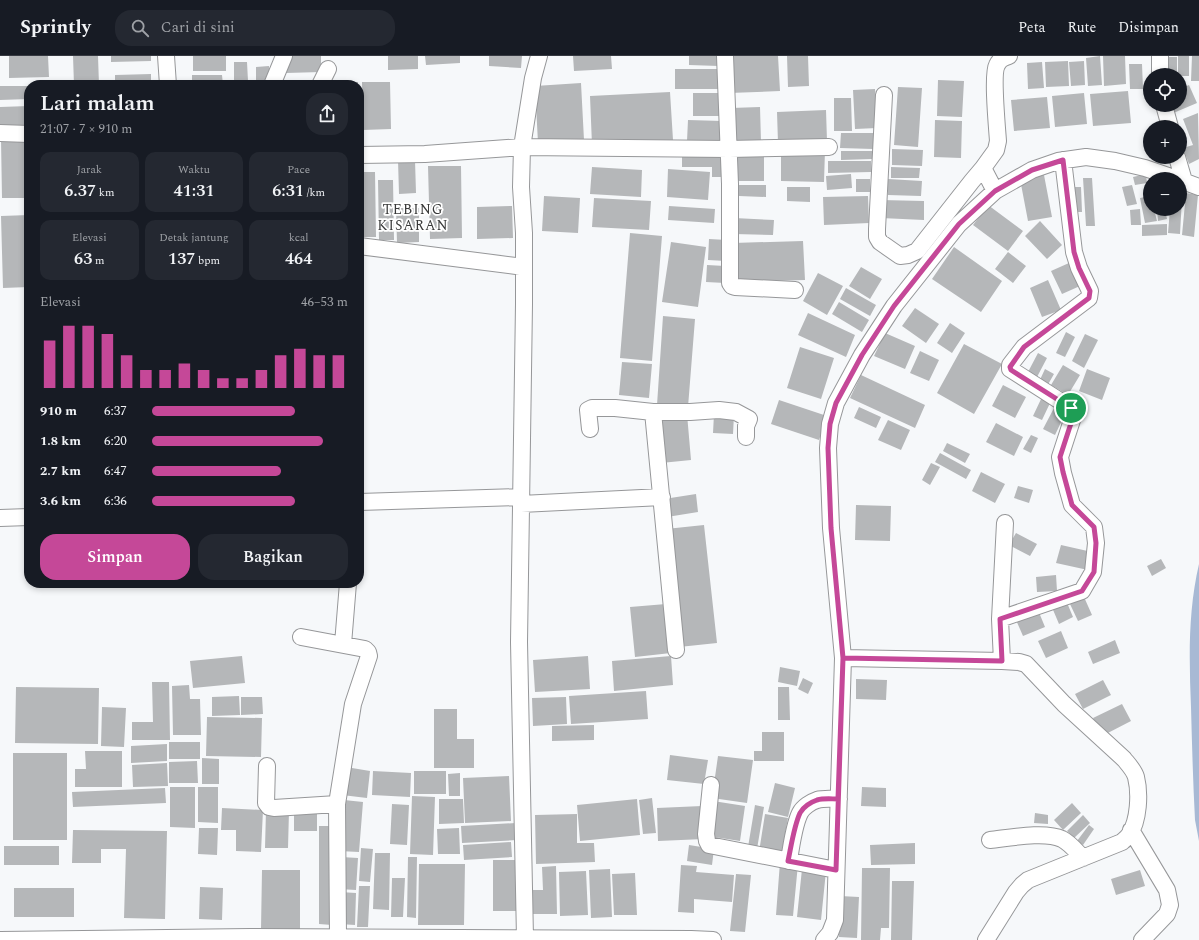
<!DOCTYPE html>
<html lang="id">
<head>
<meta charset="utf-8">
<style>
  :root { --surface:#171b24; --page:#242831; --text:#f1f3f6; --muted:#9ea1a6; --line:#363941; --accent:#c54898 }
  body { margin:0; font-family:Spectral,serif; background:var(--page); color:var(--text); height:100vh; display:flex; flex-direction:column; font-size:15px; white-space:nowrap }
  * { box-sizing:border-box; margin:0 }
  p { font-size:13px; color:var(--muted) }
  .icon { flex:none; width:22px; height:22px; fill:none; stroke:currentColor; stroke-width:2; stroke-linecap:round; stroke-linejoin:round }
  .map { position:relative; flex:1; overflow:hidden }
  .panel { position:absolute; left:24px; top:24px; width:340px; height:508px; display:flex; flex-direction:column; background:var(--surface); border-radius:16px; box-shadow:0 2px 6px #0003 }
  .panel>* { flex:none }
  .tools { position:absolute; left:1143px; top:12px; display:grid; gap:8px }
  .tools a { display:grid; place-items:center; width:44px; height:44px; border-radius:50%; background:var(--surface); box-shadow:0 2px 6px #0003; font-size:20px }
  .pin { position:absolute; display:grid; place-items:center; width:34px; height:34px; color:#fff; margin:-17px; border:2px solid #fff; border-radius:50%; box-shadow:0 1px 4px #0007 }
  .round { display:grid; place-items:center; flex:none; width:42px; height:42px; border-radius:16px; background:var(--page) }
  .head { display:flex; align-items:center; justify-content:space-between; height:68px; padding:0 16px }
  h1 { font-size:22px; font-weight:600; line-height:30px }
  .stats { display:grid; grid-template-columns:repeat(3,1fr); gap:6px; height:68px; padding:4px 16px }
  .stats div { display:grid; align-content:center; border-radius:10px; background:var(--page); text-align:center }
  .stats b { font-size:17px; font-weight:600 }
  .stats small { font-size:11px; font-weight:400 }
  .stats p { font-size:11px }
  .chart { height:112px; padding:8px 16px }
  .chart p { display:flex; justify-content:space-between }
  .chart svg { width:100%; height:72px; margin-top:4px; stroke:var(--accent); stroke-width:6 }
  .cta { display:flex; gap:8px; margin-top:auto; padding:8px 16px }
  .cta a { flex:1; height:46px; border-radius:16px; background:var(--accent); color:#fff; font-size:16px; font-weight:600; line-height:46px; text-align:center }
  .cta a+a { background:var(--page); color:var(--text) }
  ul { padding:0 16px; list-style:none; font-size:13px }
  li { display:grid; grid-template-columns:64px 48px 1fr; align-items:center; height:30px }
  li i { height:10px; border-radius:5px; background:var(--accent) }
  header { display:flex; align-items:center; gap:24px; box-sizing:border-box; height:56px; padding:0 20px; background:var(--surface); border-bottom:1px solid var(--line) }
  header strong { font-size:19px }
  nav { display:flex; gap:22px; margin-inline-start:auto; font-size:14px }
  .search { width:280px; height:36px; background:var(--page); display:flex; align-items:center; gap:10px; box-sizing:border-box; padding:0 14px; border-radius:16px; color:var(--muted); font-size:15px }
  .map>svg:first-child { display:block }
  .water { fill:#a8b9d4 }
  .building { fill:#b5b7b9 }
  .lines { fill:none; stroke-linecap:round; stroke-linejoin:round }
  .minor-casing { stroke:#969799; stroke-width:18 }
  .minor { stroke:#fff; stroke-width:16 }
  .route-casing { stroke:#fff; stroke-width:8 }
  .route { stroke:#c54898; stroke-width:5 }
  .labels { text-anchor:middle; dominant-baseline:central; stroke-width:3.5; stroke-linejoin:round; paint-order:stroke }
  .quarter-label { font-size:14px; letter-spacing:1px; fill:#383939; stroke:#fff }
</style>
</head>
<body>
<header>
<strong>Sprintly</strong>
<div class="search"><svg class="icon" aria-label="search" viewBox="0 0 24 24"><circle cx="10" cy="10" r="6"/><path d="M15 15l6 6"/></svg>Cari di sini</div>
<nav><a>Peta</a><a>Rute</a><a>Disimpan</a></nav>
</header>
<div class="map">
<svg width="1199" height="884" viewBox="0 0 1199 884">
  <rect width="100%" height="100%" fill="#f6f8fa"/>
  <path class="water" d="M1199 508V785L1195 764C1193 726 1192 689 1191 651 1189 603 1188 555 1199 508Z"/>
  <path class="building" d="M9 0H48L49 21 9 22Z
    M73 0H98L99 29H74Z
    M111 0H151V5L111 6Z
    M193 0H226V15H193Z
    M285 0H321V16L286 17Z
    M388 0H418V13L388 14Z
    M425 0H460V7L426 9Z
    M489 0H522L521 12 489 10Z
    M573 0H611L612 13 574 15Z
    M689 0H719V10L689 9Z
    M727 0H778L780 35 729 37Z
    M787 0H808L809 30 788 31Z
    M1100 0 1102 29 1088 30 1086 2Z
    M1103 0H1125L1126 28 1104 30Z
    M1178 0H1189V20H1180V19H1178Z
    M1192 0H1199V25H1191Z
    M1161 1H1177V19H1161Z
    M1068 5 1069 30 1046 31 1045 6Z
    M1084 5 1085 29 1071 30 1069 6Z
    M234 6H247L248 25H234Z
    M1042 6 1044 32 1028 33 1027 7Z
    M1129 8H1142L1143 33H1130Z
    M269 10 270 29H256V11Z
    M675 13H720V33H675Z
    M151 18V29H115V19Z
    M192 19H222L223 29H192Z
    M938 24 964 25 962 61 937 60Z
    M342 26H358V29H342Z
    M362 26H390L391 73 363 74Z
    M581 27 584 84 538 87 535 30Z
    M1189 29 1197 47 1171 58 1167 49H1180V33Z
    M0 30H29V43L0 44Z
    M898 31 922 32 918 91 894 89Z
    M875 33 877 72 855 73 853 34Z
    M1128 35 1131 67 1093 70 1090 38Z
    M670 36 673 84 592 89 590 40Z
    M693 37H721V60H693Z
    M1084 37 1087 68 1055 71 1052 40Z
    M1047 41 1050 72 1014 75 1011 44Z
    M834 42H851L852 75H834Z
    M29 50V70L0 71V51Z
    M760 51 761 86H732L731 52Z
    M826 54 827 85 778 87 777 56Z
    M1198 57 1199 103 1189 108 1183 92 1193 89 1183 63Z
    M688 64 722 65 721 86 687 85Z
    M935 64 962 65 961 102 934 101Z
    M841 77H873V93L840 92Z
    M29 82V142H2L1 83Z
    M892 93 923 94 922 110 892 109Z
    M781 94H825L824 126 781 125Z
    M682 95H726V121H712V111H682Z
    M737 95H764V125H737Z
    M841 95H872V103L841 104Z
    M398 104H415L416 137 399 138Z
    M828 105H871V116L828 117Z
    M428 110H461L462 182 430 183Z
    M592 111 642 114 641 141 590 138Z
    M891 111 920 112 919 122H891Z
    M668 113 710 116 708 144 667 141Z
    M359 116H375L376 181H359Z
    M851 118 852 132 827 134 826 120Z
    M1146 118 1147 127 1135 129 1133 121Z
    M1044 119 1052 161 1028 165 1020 123Z
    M1083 122H1092L1095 170H1086Z
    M856 123H870V136H856Z
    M888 123 922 125 921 140 888 139Z
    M378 124H393L394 184H379Z
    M739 129H766V141L739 140Z
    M1132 129 1137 148 1127 150 1122 131Z
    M787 131H810V146L787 145Z
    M1068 131H1081L1082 156H1070Z
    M1186 137 1198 139 1194 181 1182 179Z
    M544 140 580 142 578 177 542 175Z
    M868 140 869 167 824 169 823 141Z
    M1150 140V153H1154L1157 165 1145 167 1140 142Z
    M594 142 651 145 649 174 592 171Z
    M1180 142H1182L1180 178 1168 177 1170 153H1180Z
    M881 144 924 145V164L881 162Z
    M988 149 1023 175 1008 195 973 169Z
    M512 150 513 182 477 183V151Z
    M669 150 715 153 714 167 668 164Z
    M396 152H419V186L397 187Z
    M1140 153 1141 169H1131L1130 154Z
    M1157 153H1165L1167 163 1158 165Z
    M29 159V231L3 232 1 160Z
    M734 162 774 164 773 179 734 178Z
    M1040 165 1062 189 1047 203 1025 180Z
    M1167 168V179L1142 180V169Z
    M630 177 662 180 652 305 620 302Z
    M709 183 727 184 726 205 708 204Z
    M803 185 805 224 735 226 733 187Z
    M671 186 706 191 698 251 662 246Z
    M954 191 1002 225 981 256 932 223Z
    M1008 196 1026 210 1013 227 995 213Z
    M1069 207 1080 230 1062 238 1051 215Z
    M707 209 725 210V227L706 226Z
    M861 211 882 223 870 243 849 230Z
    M818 217 843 230 827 259 803 245Z
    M1048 224 1061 254 1042 261 1030 232Z
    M846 232 876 249 870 260 840 243Z
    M839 246 869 264 862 276 832 258Z
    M915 252 939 268 926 287 902 270Z
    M808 257 855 279 846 301 798 279Z
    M663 260 695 263 688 351 657 349Z
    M950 267 965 277 952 297 937 287Z
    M1066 276 1075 281 1065 301 1056 297Z
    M885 277 915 290 905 313 874 300Z
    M1085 278 1098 284 1084 312 1072 305Z
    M964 288 1002 308 974 358 937 337Z
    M800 291 834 302 821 343 787 332Z
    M920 295 939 304 929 325 910 317Z
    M1038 297 1047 302 1037 321 1028 316Z
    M622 306 652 308 649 342 619 339Z
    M1063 309 1080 319 1068 339 1051 329Z
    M1045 313 1054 318 1046 332 1038 328Z
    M1087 313 1110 322 1102 344 1079 335Z
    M861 319 925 349 915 372 850 342Z
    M1003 329 1026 341 1015 362 992 350Z
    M1042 341 1051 345 1042 364 1033 360Z
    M779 344 827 360 819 384 771 368Z
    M859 351 881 361 876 372 854 362Z
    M1054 352 1065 358 1055 379 1043 373Z
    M687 358 691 404 661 407 657 360Z
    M714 358 734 359 733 378 713 377Z
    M888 364 910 374 901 394 878 384Z
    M996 367 1023 381 1014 400 986 386Z
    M1031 379 1038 382 1031 397 1023 393Z
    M947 387 970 398 965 407 943 395Z
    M940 397 971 414 966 423 935 406Z
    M931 407 940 411 930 429 922 424Z
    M981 416 1005 428 995 447 972 435Z
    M1018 430 1033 434 1029 447 1014 442Z
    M696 438 698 456 667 461 664 443Z
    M856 449 891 450 890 485 855 484Z
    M704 469 717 587 679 591 666 473Z
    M1016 477 1037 488 1030 500 1009 489Z
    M1061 489 1092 496 1088 514 1056 507Z
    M1161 503 1166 512 1152 520 1147 510Z
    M1056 519 1057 535 1037 536 1036 521Z
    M1084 541 1092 559 1078 565 1070 548Z
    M1065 542 1073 561 1059 568 1051 549Z
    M666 548 671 597 635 601 630 551Z
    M1038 554 1045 571 1023 580 1016 564Z
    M1061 575 1068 592 1046 602 1038 585Z
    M1115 584 1120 597 1093 608 1088 596Z
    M242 600 245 627 193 632 190 605Z
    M588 600 590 633 535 636 533 604Z
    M671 600 673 629 614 635 612 605Z
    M780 611 800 615 797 630 778 626Z
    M803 622 813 627 808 638 798 633Z
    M856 623 887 624 886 644 856 643Z
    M1103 624 1111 639 1083 653 1075 638Z
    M152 626H169L170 684H132V666H153Z
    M189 629 190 643H200L201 679H173L172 630Z
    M16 631 99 632 98 688 15 687Z
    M778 631H789L790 664H778Z
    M646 635 648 663 571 668 569 640Z
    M239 640 240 659 212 660V641Z
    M241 641H262L263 658 241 659Z
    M566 641 567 668 533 670 532 642Z
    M1122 648 1131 665 1102 680 1093 662Z
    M102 651 126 652 124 691 101 690Z
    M434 653H457V683H474V712H434Z
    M207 661 262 662 261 701 206 700Z
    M594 669V684L552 685V670Z
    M762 676H784V705H754V695H762Z
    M169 686H200V703H169Z
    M167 688V705L131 707V690Z
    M85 695H122V731H75V713H86Z
    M13 697H67V784H13Z
    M670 699 708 704 704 728 667 724Z
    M718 700 753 704 747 747 712 742Z
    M202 702 219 703V728H202Z
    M197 705 198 727H169V706Z
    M167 707 168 730 133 731 132 709Z
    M346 711 370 715 367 742 342 739Z
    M373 715 411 717 410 741 372 739Z
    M414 715H446V738H414Z
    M460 717V740H449L448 718Z
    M509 720 511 765 465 767 463 722Z
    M775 727 795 732 788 761 768 756Z
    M170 731H195V772L170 771Z
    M198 731H218V767L198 766Z
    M862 731 886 732V751L861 750Z
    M165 732 166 747 73 751 72 736Z
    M412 740 435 741 433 799 410 798Z
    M652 742 656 777 643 778 639 744Z
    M439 743H463L464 767 439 768Z
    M637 743 640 779 580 785 577 749Z
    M344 744 363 746 359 796 339 795Z
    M713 745 745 750 740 785 708 780Z
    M1072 747 1081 757 1063 774 1054 764Z
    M392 748 409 749 407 789 390 788Z
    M755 749 764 751 757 793 748 791Z
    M702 750 704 783 658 785 657 752Z
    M222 752 263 754 261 796 236 795V774H221Z
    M266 754 289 755 288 792H265Z
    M294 754H317V775H294Z
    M1035 757 1048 759V768L1034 767Z
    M577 758V787H594L595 806 536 808 535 759Z
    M765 758 788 762 781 800 759 796Z
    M1083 759 1090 767 1074 782 1067 775Z
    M516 767 517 784 462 787 461 770Z
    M1089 769 1094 773 1083 789 1077 785Z
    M319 770H332V869L319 868Z
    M199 772H218L217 799 198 798Z
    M459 772 460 798H438L437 773Z
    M73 774 167 775 165 863 124 862 126 793H101V807H72Z
    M511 786 512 801 464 804 463 789Z
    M915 787V808L871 809 870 789Z
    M689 789 714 793 712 809 687 805Z
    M4 790H59V809H4Z
    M361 792 373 793 370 826 359 825Z
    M375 797H390L389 854 373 853Z
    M341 801 358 802 356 834 339 833Z
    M408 801H417L416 862 407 861Z
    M493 804H518L519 855H493Z
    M780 806 798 808 793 860 776 859Z
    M419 808H465L464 869H418Z
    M681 809 697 810 696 816 734 819 732 846 694 843V857L678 856Z
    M556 810 557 858H533V834H543L542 811Z
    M862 812H890L889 872H881L880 884H861Z
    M610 813 612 861 591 862 589 814Z
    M802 813 826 815 821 864 797 861Z
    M262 814H300V873H261Z
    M1140 814 1145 830 1116 839 1111 823Z
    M586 815 588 859 560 860 559 816Z
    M635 817 637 859H614L612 818Z
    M736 818 751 819 745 876 730 875Z
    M392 822H405L403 861H391Z
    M892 825H914L912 884H891Z
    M359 830H370L368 871H357Z
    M200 831 223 832 222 864 199 863Z
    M14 832H74V861H14Z
    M340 836 356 837 355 869 339 868Z
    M840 840 859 841 857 882 839 881Z"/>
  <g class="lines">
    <g class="minor-casing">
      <path id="minor" d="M166 0 168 29
        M725 0 730 128V227L732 230 735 231 795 234
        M1160 0V19
        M272 29 284 0
        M320 29 328 13
        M884 39 877 173V181L880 186 900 200 908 199 917 195 972 125 983 112 995 135
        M1164 49 1170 71
        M0 77 29 78
        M359 99 425 98 522 91 729 93 829 91
        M1177 101 1184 125
        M983 112 996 94 998 85C997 71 992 18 997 9 1000 3 1003 2 1009 0
        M1180 124 1199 131
        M359 190 524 211
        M653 356 676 594
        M590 373 588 354 592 352H615L653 356H690L719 354 736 356 749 363 746 370V381
        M359 446 521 441
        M521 448 662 441
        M0 462 29 461
        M1000 563 1082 535 1093 516 1096 487 1094 471 1072 449 1063 417 1060 401 1074 358 1071 352 1010 313V309L1024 291 1089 242 1090 235 1079 212 1074 196 1063 104
        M301 581 365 593 368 596 369 600 353 648 337 748 338 882
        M343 588 348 527
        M843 602 1002 605 1019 606 1026 608 1064 648 1124 703C1128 708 1134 714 1136 721 1140 737 1139 765 1129 779 1127 782 1124 784 1122 786L1028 824 1022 829 1016 836 986 884
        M1002 605 1000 563 1005 467
        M267 710 266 747 269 751 274 752 337 748
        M711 729 706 778 707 785 709 789 836 814
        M1131 774 1167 834 1170 849 1167 858 1142 884
        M990 784C1009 782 1045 775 1062 783 1070 787 1077 796 1083 802
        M789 805C791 791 794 769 800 757 803 751 811 746 817 744 824 742 831 743 839 743
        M525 882 519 586 524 248V177L521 131 522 91 533 22 539 0
        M0 884 250 881 691 883 713 884
        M824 884 830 877 835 864 843 602 831 472 828 392 830 368 836 347 862 299 894 250 959 168 995 135 1032 114 1058 105 1086 101 1115 105 1145 112 1177 123"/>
    </g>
    <use href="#minor" class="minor"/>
  </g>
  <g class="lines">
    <g class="route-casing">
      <path id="route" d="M1071 352 1074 358 1060 401 1063 416 1072 449 1094 471 1096 487 1094 516 1082 535 1000 563 1002 605 843 602 838 743C831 743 824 742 817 744 811 746 803 751 800 757 794 770 791 791 788 805L836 814 843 602 831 472 828 392 830 368 836 347 862 299 894 250 959 168 995 135 1032 114 1063 104 1074 196 1079 212 1090 235 1089 242 1024 291 1010 311 1011 314 1071 352"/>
    </g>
    <use href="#route" class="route"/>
  </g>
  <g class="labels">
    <g class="quarter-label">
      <text x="413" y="153">TEBING<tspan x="413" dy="16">KISARAN</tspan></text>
    </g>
  </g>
</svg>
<div class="tools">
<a><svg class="icon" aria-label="locate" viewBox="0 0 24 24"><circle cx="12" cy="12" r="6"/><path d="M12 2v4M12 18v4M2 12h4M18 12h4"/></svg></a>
<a>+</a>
<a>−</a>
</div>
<div class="pin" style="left:1071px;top:352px;background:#1e9e55"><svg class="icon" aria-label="arrive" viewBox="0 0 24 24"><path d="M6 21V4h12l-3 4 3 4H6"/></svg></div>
<section class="panel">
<div class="head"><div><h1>Lari malam</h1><p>21:07 · 7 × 910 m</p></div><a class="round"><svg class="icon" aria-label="share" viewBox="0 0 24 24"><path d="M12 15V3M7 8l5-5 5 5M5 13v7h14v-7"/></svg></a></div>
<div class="stats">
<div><p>Jarak</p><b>6.37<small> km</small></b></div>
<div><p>Waktu</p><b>41:31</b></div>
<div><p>Pace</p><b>6:31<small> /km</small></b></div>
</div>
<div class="stats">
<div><p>Elevasi</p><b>63<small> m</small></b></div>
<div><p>Detak jantung</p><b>137<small> bpm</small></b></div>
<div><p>kcal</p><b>464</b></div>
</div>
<div class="chart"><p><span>Elevasi</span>46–53 m</p>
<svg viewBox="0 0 160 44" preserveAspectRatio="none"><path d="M5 44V15M15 44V6M25 44V6M35 44V11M45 44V24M55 44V33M65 44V33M75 44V29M85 44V33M95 44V38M105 44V38M115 44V33M125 44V24M135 44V20M145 44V24M155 44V24"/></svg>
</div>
<ul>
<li><b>910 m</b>6:37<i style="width:73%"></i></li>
<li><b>1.8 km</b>6:20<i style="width:87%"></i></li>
<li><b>2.7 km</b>6:47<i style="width:66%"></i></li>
<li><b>3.6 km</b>6:36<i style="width:73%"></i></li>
</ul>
<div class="cta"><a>Simpan</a><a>Bagikan</a></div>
</section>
</div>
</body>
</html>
